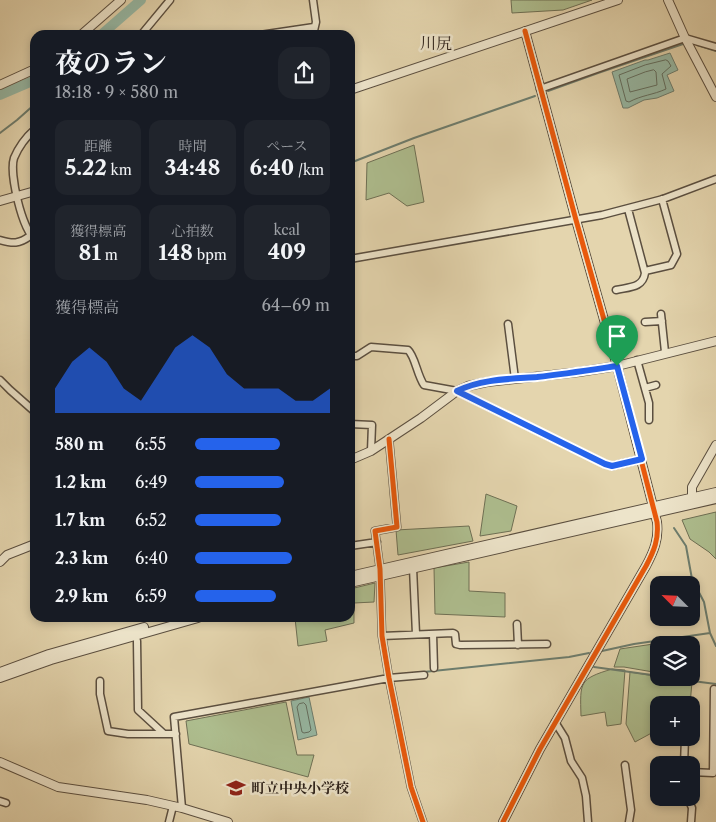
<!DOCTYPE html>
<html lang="ja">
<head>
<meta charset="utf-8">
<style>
  :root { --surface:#171b24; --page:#20242c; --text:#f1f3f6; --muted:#9ea1a6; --accent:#2563eb }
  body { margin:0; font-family:"Libre Caslon Text","Noto Serif JP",serif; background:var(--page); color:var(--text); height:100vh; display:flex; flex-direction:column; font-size:19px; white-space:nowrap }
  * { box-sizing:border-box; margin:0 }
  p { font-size:16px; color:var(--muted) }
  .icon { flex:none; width:28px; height:28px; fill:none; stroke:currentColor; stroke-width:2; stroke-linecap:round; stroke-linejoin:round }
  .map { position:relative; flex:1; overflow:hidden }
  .sheet { position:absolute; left:30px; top:30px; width:325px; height:592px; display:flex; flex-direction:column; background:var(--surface); border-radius:15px; box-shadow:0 2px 8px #0003 }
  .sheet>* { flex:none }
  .needle { width:32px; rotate:294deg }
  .controls { position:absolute; left:650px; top:576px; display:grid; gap:10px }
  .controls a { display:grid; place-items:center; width:50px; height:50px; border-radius:10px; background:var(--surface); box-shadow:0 2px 8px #0003; font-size:25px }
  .pin { position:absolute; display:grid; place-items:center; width:42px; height:42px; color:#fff; margin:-51px -21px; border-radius:50% 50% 50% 0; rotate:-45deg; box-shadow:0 0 5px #0007 }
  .pin .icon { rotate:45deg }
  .round { display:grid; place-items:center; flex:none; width:52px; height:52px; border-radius:15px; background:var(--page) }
  .summary { display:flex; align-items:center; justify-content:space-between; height:85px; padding:0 25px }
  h1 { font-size:28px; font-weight:700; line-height:38px }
  .metrics { display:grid; grid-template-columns:repeat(3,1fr); gap:8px; height:85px; padding:5px 25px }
  .metrics div { display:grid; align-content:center; border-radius:12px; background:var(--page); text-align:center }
  .metrics b { font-size:21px; font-weight:700 }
  .metrics small { font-size:14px; font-weight:400 }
  .metrics p { font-size:14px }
  .chart { height:140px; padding:10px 25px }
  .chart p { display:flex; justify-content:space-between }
  .chart svg { width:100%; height:90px; margin-top:5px; fill:var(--accent); opacity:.7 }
  ul { padding:0 25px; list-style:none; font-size:16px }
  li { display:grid; grid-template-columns:80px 60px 1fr; align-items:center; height:38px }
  li i { height:12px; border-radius:6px; background:var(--accent) }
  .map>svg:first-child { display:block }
  .green { fill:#aebe8f; stroke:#6e7055 }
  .water { fill:#97b9a5; stroke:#6d7d6e }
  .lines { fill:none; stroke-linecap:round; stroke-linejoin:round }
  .shore { stroke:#626e60; stroke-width:1 }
  .stream { stroke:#6d7d6e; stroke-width:2 }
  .river { stroke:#97b9a5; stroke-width:10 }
  .minor-casing { stroke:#5b4f40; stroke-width:9 }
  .tertiary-casing { stroke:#5b4f40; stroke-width:10 }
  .minor { stroke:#ede4ca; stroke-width:6 }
  .tertiary { stroke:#ede4ca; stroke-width:8 }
  .cycleway-casing { stroke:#ede4ca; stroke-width:8 }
  .cycleway { stroke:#e8590c; stroke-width:5 }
  .route-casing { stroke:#fff; stroke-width:10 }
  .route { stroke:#2563eb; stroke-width:6 }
  .labels { text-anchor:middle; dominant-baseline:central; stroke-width:5; stroke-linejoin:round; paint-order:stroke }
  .poi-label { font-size:14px; font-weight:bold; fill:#2d221b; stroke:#ede4ca; text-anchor:start }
  .quarter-label { font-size:16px; fill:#2d221b; stroke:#ede4ca }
</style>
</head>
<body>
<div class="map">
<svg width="716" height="822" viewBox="0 0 716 822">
  <rect width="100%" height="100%" fill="#e4d5ae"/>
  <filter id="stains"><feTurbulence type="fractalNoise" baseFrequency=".004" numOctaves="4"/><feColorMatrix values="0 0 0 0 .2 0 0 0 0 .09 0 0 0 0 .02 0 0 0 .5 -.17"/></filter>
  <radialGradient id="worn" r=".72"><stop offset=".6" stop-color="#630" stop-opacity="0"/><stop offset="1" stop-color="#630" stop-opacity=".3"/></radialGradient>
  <path class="green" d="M511 0H592L563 10 512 13Z
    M414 145 424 202 407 206 389 193 366 200 367 163Z
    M486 494 517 506 511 531 480 536Z
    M716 512V559L709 552 690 539 682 520Z
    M469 526 473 541 398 555 396 530Z
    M469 562V591L505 593V617L435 614 434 568Z
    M375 583 374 602 354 603V623L325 630 327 641 298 646 295 618H350V589Z
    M660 643 659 673 624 667H614L620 649Z
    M612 669 625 670 621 724 607 726 605 712 581 716C580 682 579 679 612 669Z
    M630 672 692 682 690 705H659V729L635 742 626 724Z
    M286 702 297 755H314L308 777 189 744 186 721Z"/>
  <path class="water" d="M670 53 678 70 667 75 674 91 657 98 644 100 628 108H623L612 72 645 60H648Z
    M309 697 317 735 298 740 291 701Z"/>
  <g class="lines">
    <path class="shore" d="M666 60 668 61 671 66 662 74 666 89C653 95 642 95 629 102L626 101 619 75 645 65Z
      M654 70 656 72 657 85 630 92 627 79 645 72Z
      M304 703 306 705 311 730 309 732 304 733 302 732 297 707 299 704Z"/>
    <path class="stream" d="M697 45 716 51
      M548 91 598 73 683 44
      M0 133 17 120 35 104
      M350 163 414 138 535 96
      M674 528 686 546 692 579 704 602 710 633 716 646
      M602 651 634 644 710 633
      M594 667 659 676
      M414 673 569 657 589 653
      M669 678 716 684
      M280 695 346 683"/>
    <path class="river" d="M101 35 141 0
      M0 95 35 80"/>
    <g class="minor-casing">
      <path id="minor" d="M313 0 316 22 313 35
        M141 35 170 0
        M260 35 314 27
        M540 89 685 38 716 47
        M35 129C26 137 19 146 14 158 9 173 22 230 35 239
        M0 240C13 244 19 244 30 236
        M350 259 602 215 663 199 716 179
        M645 271 671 265 677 254 662 199
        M616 290C629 287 643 288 645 273L628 209
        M661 314 665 352
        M645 322 662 321
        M508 324 515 379
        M350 356H357L371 347 408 350C415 356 417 375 424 385L457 391 605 464 612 466 642 459
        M637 360 649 403V420
        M0 380 10 390 35 412
        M645 388 656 385
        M350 424 372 425 371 451
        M389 439 397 527 375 531 380 569 382 636 389 678 411 787 423 822
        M350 546 377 542
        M413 568 416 634
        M517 624 518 645
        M433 634 434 668
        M382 636 453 633 455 634 456 644 460 645 547 644
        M137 641 138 710 163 733
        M100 681V694L108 731 128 734H176
        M555 722 565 738 571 761 582 778 586 796 588 822
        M625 765 631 810 629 822
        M684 765 685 738
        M691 772 713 773 714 689
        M688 798 692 808 691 822
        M0 801 6 803
        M182 808 174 717 389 678 424 675
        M169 822 173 806"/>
    </g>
    <g class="tertiary-casing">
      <path id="tertiary" d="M668 0 685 38 716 97
        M81 35 121 0
        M0 85 35 69
        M350 90 618 0
        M0 201 35 191
        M350 460 371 451 421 418 457 391 468 386 487 382 579 372 617 366 716 341
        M692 497V487L716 445
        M0 562 7 555 35 544
        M350 576 716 492
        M350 583 716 499
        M0 672 49 654 144 627
        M0 678 51 660 198 618
        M0 762 58 787 147 800 182 808 228 822
        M503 822 540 749 646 566C654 551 659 539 657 522L617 366 576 220 525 31"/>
    </g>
    <use href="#minor" class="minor"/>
    <use href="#tertiary" class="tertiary"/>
    <g class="cycleway-casing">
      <path id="cycleway" d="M389 439 397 527 375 531 380 569 382 636 389 678 411 787 423 822
        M503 822 540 749 646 566C654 551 659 539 657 522L617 366 576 220 525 31"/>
    </g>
    <use href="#cycleway" class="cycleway"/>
  </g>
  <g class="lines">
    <g class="route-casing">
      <path id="route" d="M617 366 642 459 612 466 605 464 457 391C481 379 510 379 537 377 564 374 590 370 617 366Z"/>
    </g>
    <use href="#route" class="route"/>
  </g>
  <defs>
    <g id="school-bare" transform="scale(1.5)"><path d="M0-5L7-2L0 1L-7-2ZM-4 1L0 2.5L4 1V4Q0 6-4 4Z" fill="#8f2418" stroke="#ede4ca" stroke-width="2.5" paint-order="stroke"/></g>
  </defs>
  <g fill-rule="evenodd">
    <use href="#school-bare" x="236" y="788"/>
  </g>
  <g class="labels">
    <g class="poi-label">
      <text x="251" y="788">町立中央小学校</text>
    </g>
    <g class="quarter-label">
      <text x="436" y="43">川尻</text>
    </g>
  </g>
  <rect width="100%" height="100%" filter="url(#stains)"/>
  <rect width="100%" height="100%" fill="url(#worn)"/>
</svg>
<div class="controls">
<a><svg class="needle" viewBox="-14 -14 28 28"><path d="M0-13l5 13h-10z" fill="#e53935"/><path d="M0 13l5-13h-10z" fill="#9ea1a6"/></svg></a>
<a><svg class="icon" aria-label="layers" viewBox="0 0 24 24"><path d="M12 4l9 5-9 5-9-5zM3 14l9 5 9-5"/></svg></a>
<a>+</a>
<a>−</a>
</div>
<div class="pin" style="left:617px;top:366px;background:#1e9e55"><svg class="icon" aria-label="arrive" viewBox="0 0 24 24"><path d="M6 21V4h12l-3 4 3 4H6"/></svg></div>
<section class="sheet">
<div class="summary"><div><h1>夜のラン</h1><p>18:18 · 9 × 580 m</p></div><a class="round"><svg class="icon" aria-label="share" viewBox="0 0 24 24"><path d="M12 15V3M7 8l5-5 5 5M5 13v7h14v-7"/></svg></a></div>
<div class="metrics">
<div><p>距離</p><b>5.22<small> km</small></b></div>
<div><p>時間</p><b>34:48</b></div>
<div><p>ペース</p><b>6:40<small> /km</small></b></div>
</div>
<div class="metrics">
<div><p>獲得標高</p><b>81<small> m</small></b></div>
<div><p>心拍数</p><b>148<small> bpm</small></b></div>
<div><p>kcal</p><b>409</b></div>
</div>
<div class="chart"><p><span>獲得標高</span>64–69 m</p>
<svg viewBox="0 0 160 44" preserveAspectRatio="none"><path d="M0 44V32L10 19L20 12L30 19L40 32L50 38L60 25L70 12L80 6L90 12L100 25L110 32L120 32L130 32L140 38L150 38L160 32V44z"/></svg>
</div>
<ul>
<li><b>580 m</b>6:55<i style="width:63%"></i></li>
<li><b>1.2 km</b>6:49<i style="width:66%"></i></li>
<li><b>1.7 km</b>6:52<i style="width:64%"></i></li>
<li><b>2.3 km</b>6:40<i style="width:72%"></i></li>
<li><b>2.9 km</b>6:59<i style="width:60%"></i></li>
</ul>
</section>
</div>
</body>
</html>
